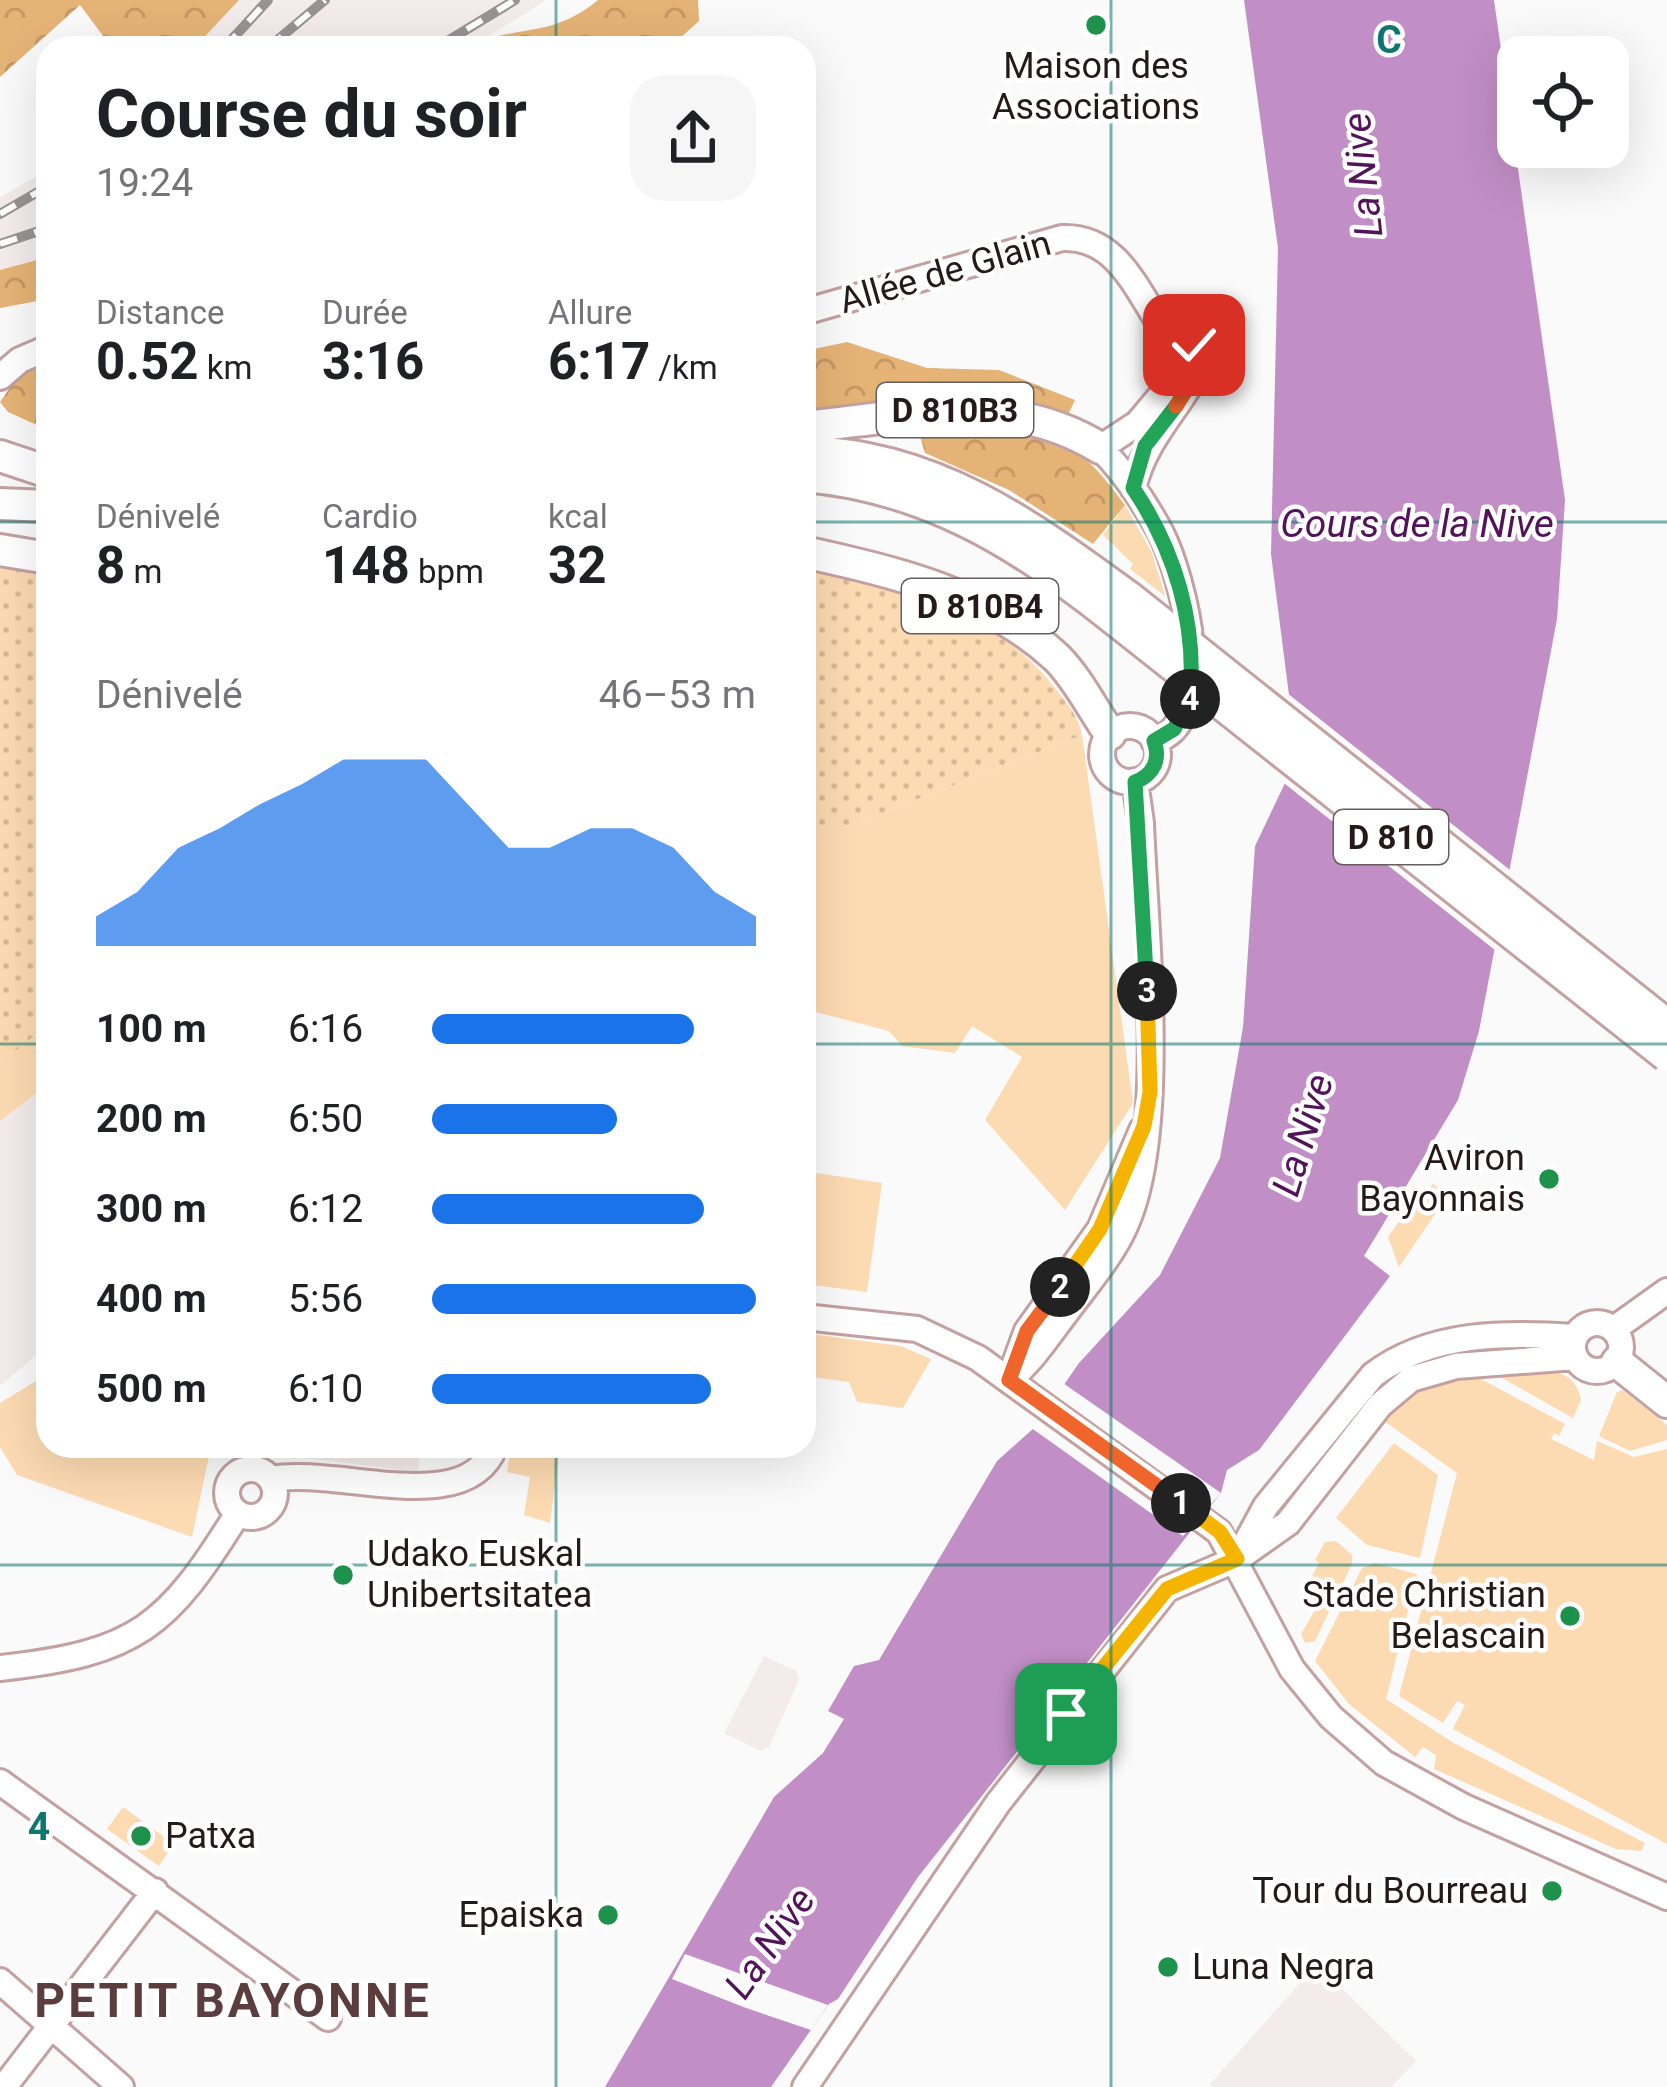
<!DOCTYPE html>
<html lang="fr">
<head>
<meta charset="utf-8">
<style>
  :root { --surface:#fff; --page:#f6f6f6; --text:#202124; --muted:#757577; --accent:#1a73e8 }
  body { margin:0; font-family:Roboto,sans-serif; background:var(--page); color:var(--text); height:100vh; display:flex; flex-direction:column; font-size:45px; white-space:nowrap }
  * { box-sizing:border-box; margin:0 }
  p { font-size:39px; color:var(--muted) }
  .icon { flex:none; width:66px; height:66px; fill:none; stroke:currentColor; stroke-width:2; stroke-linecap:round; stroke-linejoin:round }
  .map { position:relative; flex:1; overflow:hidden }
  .panel { position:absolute; left:36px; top:36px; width:780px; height:1422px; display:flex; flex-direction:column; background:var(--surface); border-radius:36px; box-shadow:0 12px 48px #0002 }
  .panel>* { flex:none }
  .fabs { position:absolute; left:1497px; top:36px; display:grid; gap:24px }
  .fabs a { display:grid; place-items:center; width:132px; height:132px; border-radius:24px; background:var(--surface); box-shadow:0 12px 48px #0002; font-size:60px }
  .pin { position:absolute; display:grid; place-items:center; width:102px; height:102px; color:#fff; margin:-51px; border-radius:24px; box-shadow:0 6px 18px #0006 }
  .km { position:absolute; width:60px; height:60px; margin:-30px; border-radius:50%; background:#222; color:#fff; font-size:33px; line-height:60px; text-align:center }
  .round { display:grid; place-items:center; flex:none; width:126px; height:126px; border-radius:36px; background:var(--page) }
  .overview { display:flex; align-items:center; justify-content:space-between; height:204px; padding:0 60px }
  h1 { font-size:66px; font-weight:700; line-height:90px }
  .metrics { display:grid; grid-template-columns:repeat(3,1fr); gap:18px; height:204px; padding:12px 60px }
  .metrics div { display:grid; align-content:center }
  .metrics b { font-size:51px; font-weight:700 }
  .metrics small { font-size:33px; font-weight:400 }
  .metrics p { font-size:33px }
  .chart { height:336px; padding:24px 60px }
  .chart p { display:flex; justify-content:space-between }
  .chart svg { width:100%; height:216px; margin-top:12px; fill:var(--accent); opacity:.7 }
  ul { padding:0 60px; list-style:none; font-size:39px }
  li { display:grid; grid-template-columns:192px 144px 1fr; align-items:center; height:90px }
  li i { height:30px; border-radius:15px; background:var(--accent) }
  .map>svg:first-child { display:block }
  .built { fill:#f4ebeb }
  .grass { fill:#fcdab2 }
  .forest { fill:url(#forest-crowns) }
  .park { fill:url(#park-dots) }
  .water { fill:#c18ec5 }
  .pier { fill:#fafafa }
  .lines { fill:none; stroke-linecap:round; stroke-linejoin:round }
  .minor-casing { stroke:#c4a1a1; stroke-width:30 }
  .major-casing { stroke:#c4a1a1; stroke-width:36 }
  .minor { stroke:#fff; stroke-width:24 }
  .major { stroke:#fff; stroke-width:30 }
  .rail-casing { stroke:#989292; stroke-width:10 }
  .rail { stroke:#fff; stroke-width:6; stroke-dasharray:18; stroke-linecap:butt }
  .major-bridge-casing { stroke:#c4a1a1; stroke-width:36; stroke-linecap:butt }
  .major-bridge { stroke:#fff; stroke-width:30 }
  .split-1-casing { stroke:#fff; stroke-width:24 }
  .split-2-casing { stroke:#fff; stroke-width:24 }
  .split-3-casing { stroke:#fff; stroke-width:24 }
  .split-4-casing { stroke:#fff; stroke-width:24 }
  .split-5-casing { stroke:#fff; stroke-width:24 }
  .split-6-casing { stroke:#fff; stroke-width:24 }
  .split-1 { stroke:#f5b400; stroke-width:15 }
  .split-2 { stroke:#f0652b; stroke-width:15 }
  .split-3 { stroke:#f5b400; stroke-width:15 }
  .split-4 { stroke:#22a559; stroke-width:15 }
  .split-5 { stroke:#22a559; stroke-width:15 }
  .split-6 { stroke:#f0652b; stroke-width:15 }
  .grid { fill:none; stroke:#0f766e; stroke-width:3; stroke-opacity:0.55 }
  .poi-dot { fill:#1e914b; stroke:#fff; stroke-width:4.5 }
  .labels { text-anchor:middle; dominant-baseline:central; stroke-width:9; stroke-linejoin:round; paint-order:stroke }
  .shield { fill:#fff; stroke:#675e5e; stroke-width:3 }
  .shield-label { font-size:33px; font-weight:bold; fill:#261919 }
  .poi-label { font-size:36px; fill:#261919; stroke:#fff; text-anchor:end }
  .street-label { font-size:36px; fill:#261919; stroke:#fff }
  .water-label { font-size:39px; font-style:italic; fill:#521458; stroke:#fff }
  .district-label { font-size:48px; font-weight:bold; letter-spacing:3px; fill:#5b3d3e; stroke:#fff }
  .grid-label { font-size:39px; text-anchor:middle; font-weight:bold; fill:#0f766e; stroke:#fff; stroke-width:9; stroke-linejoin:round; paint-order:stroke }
</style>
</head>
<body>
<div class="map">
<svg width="1667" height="2087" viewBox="0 0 1667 2087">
  <defs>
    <pattern id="forest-crowns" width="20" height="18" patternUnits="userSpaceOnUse" patternTransform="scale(3)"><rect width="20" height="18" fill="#e5b376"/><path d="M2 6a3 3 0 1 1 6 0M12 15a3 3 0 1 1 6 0" fill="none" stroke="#c49966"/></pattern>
    <pattern id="park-dots" width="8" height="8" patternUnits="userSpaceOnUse" patternTransform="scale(3)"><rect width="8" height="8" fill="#fcdab2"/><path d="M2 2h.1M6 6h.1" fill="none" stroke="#d8ba98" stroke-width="1.8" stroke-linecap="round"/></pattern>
  </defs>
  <rect width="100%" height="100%" fill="#fafafa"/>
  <path class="built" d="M239 0H547L469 48H194Z
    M48 170V257L0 270V197Z
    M48 1084V1345L0 1386V1121Z
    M251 1446H421L418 1472 251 1451Z
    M764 1656 796 1671 799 1680 769 1747 760 1751 724 1733Z
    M1317 1964 1416 2061 1391 2087H1213L1210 2084Z"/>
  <path class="grass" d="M1125 505 1152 553 1165 596 1130 569 1133 564 1103 535Z
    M1082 735 1133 1103 1065 1210 985 1120 1022 1057 972 1026 955 1053 902 1046 889 1031 804 1009V843Z
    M48 1025V1084L0 1121V1063Z
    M804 1171 882 1183 867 1292 804 1284Z
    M1433 1184 1448 1195 1399 1267 1388 1237 1415 1199Z
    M804 1333 901 1346 931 1359 903 1408 857 1402 849 1382 804 1376Z
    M1530 1370C1554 1370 1576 1372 1581 1400L1573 1418 1495 1374Z
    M1477 1377 1565 1424 1559 1436 1554 1433 1551 1439 1594 1460 1597 1441 1634 1457 1667 1449V1844L1453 1729 1465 1705 1457 1701 1443 1723 1399 1696 1457 1473 1384 1421 1418 1390Z
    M36 1381 48 1383V1446H211L192 1537 17 1475 0 1447V1403Z
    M1623 1390 1667 1425V1440L1630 1451 1599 1436 1617 1392Z
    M1394 1443 1438 1475 1420 1558 1367 1545 1336 1518Z
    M511 1446H560L550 1523 524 1515 530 1477 507 1472Z
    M1336 1541 1352 1555V1564L1315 1641 1305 1643 1301 1634 1327 1589 1311 1578 1319 1563 1315 1560 1325 1542Z
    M1375 1563 1417 1574 1386 1699 1452 1742 1645 1843 1641 1851 1616 1849 1434 1769 1436 1755 1423 1747 1415 1757 1349 1704 1315 1661 1362 1568Z
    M123 1807 174 1844 159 1866 107 1829Z"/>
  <path class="forest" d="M0 0H239L194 48H112L80 5 0 77Z
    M598 0H698L699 21 669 48H469C510 23 549 41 598 0Z
    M48 257V299L0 308V270Z
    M847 342 927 368 999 370 1075 400 1067 417 804 418V351Z
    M48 362V430L8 412 0 402 16 379Z
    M964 420C1051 436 1070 429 1125 505L1093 544 1009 490 925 453 916 423Z"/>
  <path class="park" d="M0 566 48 573V1025L0 1063Z
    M804 567C895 586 994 610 1054 687 1067 703 1078 715 1082 735L804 843Z"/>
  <path class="water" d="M1244 0H1494L1565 500 1557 619 1479 1031 1458 1100 1364 1256 1390 1276 1259 1450 1227 1470 1221 1493 918 1877 838 1999 829 2004 771 2087H605L774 1797 823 1753 844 1719 828 1711 854 1666 879 1660 997 1461 1034 1428 1079 1363 1160 1275 1220 1158 1243 1027 1255 846 1297 758 1271 554 1278 248Z"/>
  <path class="pier" d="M1282 689 1515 874 1500 954 1280 780 1291 757Z
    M1060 1381 1221 1493 1183 1536 1030 1427Z
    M685 1954 758 1980 828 2005 811 2030 746 2008 672 1979Z"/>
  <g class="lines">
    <g class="minor-casing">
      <path id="minor" d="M804 312 1062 238C1124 235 1141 305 1176 347
        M0 377 20 360 48 348
        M1133 488C1146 435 1182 407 1203 361L1199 349 1190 343 1176 347 1170 358
        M1102 754a28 28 0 1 1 56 0a28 28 0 1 1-56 0Z
        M1154 741C1221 721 1183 577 1161 533 1145 503 1125 473 1100 448L1138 423 1179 374
        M804 1317 917 1329 978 1358 1219 1532 1292 1669 1331 1717 1384 1763 1464 1807 1667 1897
        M1573 1347a24 24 0 1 1 48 0a24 24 0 1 1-48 0Z
        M1614 1329 1667 1291
        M1009 1380C1034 1359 1048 1336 1068 1310 1088 1283 1111 1257 1125 1226 1168 1132 1145 930 1141 823L1135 781
        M1009 1380 1027 1331 1100 1229 1142 1130
        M227 1493a24 24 0 1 1 48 0a24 24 0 1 1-48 0Z
        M271 1479C338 1466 467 1520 495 1446
        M1241 1552 1266 1506 1373 1375C1429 1332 1506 1332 1575 1337
        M0 1668C138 1653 167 1627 238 1513
        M0 1782 328 2018
        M0 1981 121 2087
        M7 2083 155 1891
        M805 2087 998 1803 1167 1589 1237 1559 1288 1523 1380 1405 1411 1379 1456 1366 1575 1357"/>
    </g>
    <g class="major-casing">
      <path id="major" d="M804 427C906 417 1008 391 1100 448
        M804 452C933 454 1030 525 1130 598
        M0 456 48 472
        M804 476C926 486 1020 544 1114 619
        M0 504 48 506
        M0 550 48 558
        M804 552C894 572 987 593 1057 658 1078 679 1093 710 1110 734
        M1617 1362 1667 1402"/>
    </g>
    <use href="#minor" class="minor"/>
    <use href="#major" class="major"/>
    <g class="rail-casing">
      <path id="rail" d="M224 48 268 0
        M268 48 325 0
        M436 48 515 0
        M0 214 48 186
        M0 244 48 228"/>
    </g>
    <use href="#rail" class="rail"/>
    <g class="major-bridge-casing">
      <path id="major-bridge" d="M1130 598 1667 1025
        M1114 619 1667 1056"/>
    </g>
    <use href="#major-bridge" class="major-bridge"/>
  </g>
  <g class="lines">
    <g class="split-1-casing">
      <path id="split-1" d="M1066 1714 1167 1589 1237 1559 1220 1532 1181 1503"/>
    </g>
    <g class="split-2-casing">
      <path id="split-2" d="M1060 1287 1027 1331 1009 1380 1181 1503"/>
    </g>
    <g class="split-3-casing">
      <path id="split-3" d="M1060 1287 1100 1229 1144 1126 1150 1092 1147 991"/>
    </g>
    <g class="split-4-casing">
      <path id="split-4" d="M1147 991 1135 782C1153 775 1161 760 1154 741L1174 729 1190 699"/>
    </g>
    <g class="split-5-casing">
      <path id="split-5" d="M1176 406 1145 446 1133 488C1175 550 1197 623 1190 699"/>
    </g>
    <g class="split-6-casing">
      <path id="split-6" d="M1176 406 1201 367 1203 355 1194 345"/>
    </g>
    <use href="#split-1" class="split-1"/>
    <use href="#split-2" class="split-2"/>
    <use href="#split-3" class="split-3"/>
    <use href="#split-4" class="split-4"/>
    <use href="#split-5" class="split-5"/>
    <use href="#split-6" class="split-6"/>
  </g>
  <path class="grid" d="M556 0V48M1111 0V2087M0 522H48M804 522H1667M0 1044H48M804 1044H1667M556 1446V2087M0 1565H1667"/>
  <g class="poi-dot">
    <circle cx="1096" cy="25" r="12"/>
    <circle cx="1549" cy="1179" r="12"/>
    <circle cx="343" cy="1575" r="12"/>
    <circle cx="1570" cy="1616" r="12"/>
    <circle cx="141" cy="1836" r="12"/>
    <circle cx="1552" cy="1891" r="12"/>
    <circle cx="608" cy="1915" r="12"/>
    <circle cx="1168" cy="1967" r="12"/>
  </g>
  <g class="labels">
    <g class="shield">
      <rect x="877" y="383" width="156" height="54" rx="9"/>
      <rect x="902" y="579" width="156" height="54" rx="9"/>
      <rect x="1334" y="810" width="114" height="54" rx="9"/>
    </g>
    <g class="shield-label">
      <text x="955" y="410">D 810B3</text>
      <text x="980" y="606">D 810B4</text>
      <text x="1391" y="837">D 810</text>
    </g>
    <g class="poi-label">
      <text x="1096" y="66" text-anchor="middle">Maison des<tspan x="1096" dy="41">Associations</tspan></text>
      <text x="1525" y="1158">Aviron<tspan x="1525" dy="41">Bayonnais</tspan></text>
      <text x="367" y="1554" text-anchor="start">Udako Euskal<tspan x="367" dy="41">Unibertsitatea</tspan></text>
      <text x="1546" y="1595">Stade Christian<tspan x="1546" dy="41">Belascain</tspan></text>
      <text x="165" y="1836" text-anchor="start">Patxa</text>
      <text x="1528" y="1891">Tour du Bourreau</text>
      <text x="584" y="1915">Epaiska</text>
      <text x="1192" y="1967" text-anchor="start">Luna Negra</text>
    </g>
    <g class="street-label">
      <text transform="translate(945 272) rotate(-16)">Allée de Glain</text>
    </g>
    <g class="water-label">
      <text transform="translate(1363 175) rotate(-96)">La Nive</text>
      <text x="1417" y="524">Cours de la Nive</text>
      <text transform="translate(1303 1135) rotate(-73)">La Nive</text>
      <text transform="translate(770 1943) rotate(-55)">La Nive</text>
    </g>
    <g class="district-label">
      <text x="233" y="2000">PETIT BAYONNE</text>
    </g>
  </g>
  <g class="grid-label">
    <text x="1389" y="53">C</text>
    <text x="39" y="1840">4</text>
  </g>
</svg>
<div class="fabs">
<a><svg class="icon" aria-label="locate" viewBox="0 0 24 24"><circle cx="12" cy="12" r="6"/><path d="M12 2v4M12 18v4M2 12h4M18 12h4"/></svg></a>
</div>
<div class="pin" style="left:1066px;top:1714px;background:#1e9e55"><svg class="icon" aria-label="arrive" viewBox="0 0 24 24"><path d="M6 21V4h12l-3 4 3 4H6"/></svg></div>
<div class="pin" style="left:1194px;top:345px;background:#d93025"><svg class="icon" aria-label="check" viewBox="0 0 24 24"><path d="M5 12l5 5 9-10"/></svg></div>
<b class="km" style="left:1181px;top:1503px">1</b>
<b class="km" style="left:1060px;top:1287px">2</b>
<b class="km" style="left:1147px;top:991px">3</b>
<b class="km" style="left:1190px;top:699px">4</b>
<section class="panel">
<div class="overview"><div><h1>Course du soir</h1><p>19:24</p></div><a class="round"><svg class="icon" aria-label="share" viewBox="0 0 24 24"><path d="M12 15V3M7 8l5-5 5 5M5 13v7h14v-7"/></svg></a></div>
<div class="metrics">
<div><p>Distance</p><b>0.52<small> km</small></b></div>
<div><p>Durée</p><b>3:16</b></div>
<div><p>Allure</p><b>6:17<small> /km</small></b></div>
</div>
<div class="metrics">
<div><p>Dénivelé</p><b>8<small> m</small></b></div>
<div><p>Cardio</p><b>148<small> bpm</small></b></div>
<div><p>kcal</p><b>32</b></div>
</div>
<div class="chart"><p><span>Dénivelé</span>46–53 m</p>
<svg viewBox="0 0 160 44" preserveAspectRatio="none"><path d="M0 44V38L10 33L20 24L30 20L40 15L50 11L60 6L70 6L80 6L90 15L100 24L110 24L120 20L130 20L140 24L150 33L160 38V44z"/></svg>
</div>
<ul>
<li><b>100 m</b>6:16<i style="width:81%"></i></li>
<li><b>200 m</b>6:50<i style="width:57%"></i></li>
<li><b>300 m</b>6:12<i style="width:84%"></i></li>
<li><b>400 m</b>5:56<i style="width:100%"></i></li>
<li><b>500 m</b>6:10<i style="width:86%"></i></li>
</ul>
</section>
</div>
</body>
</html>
